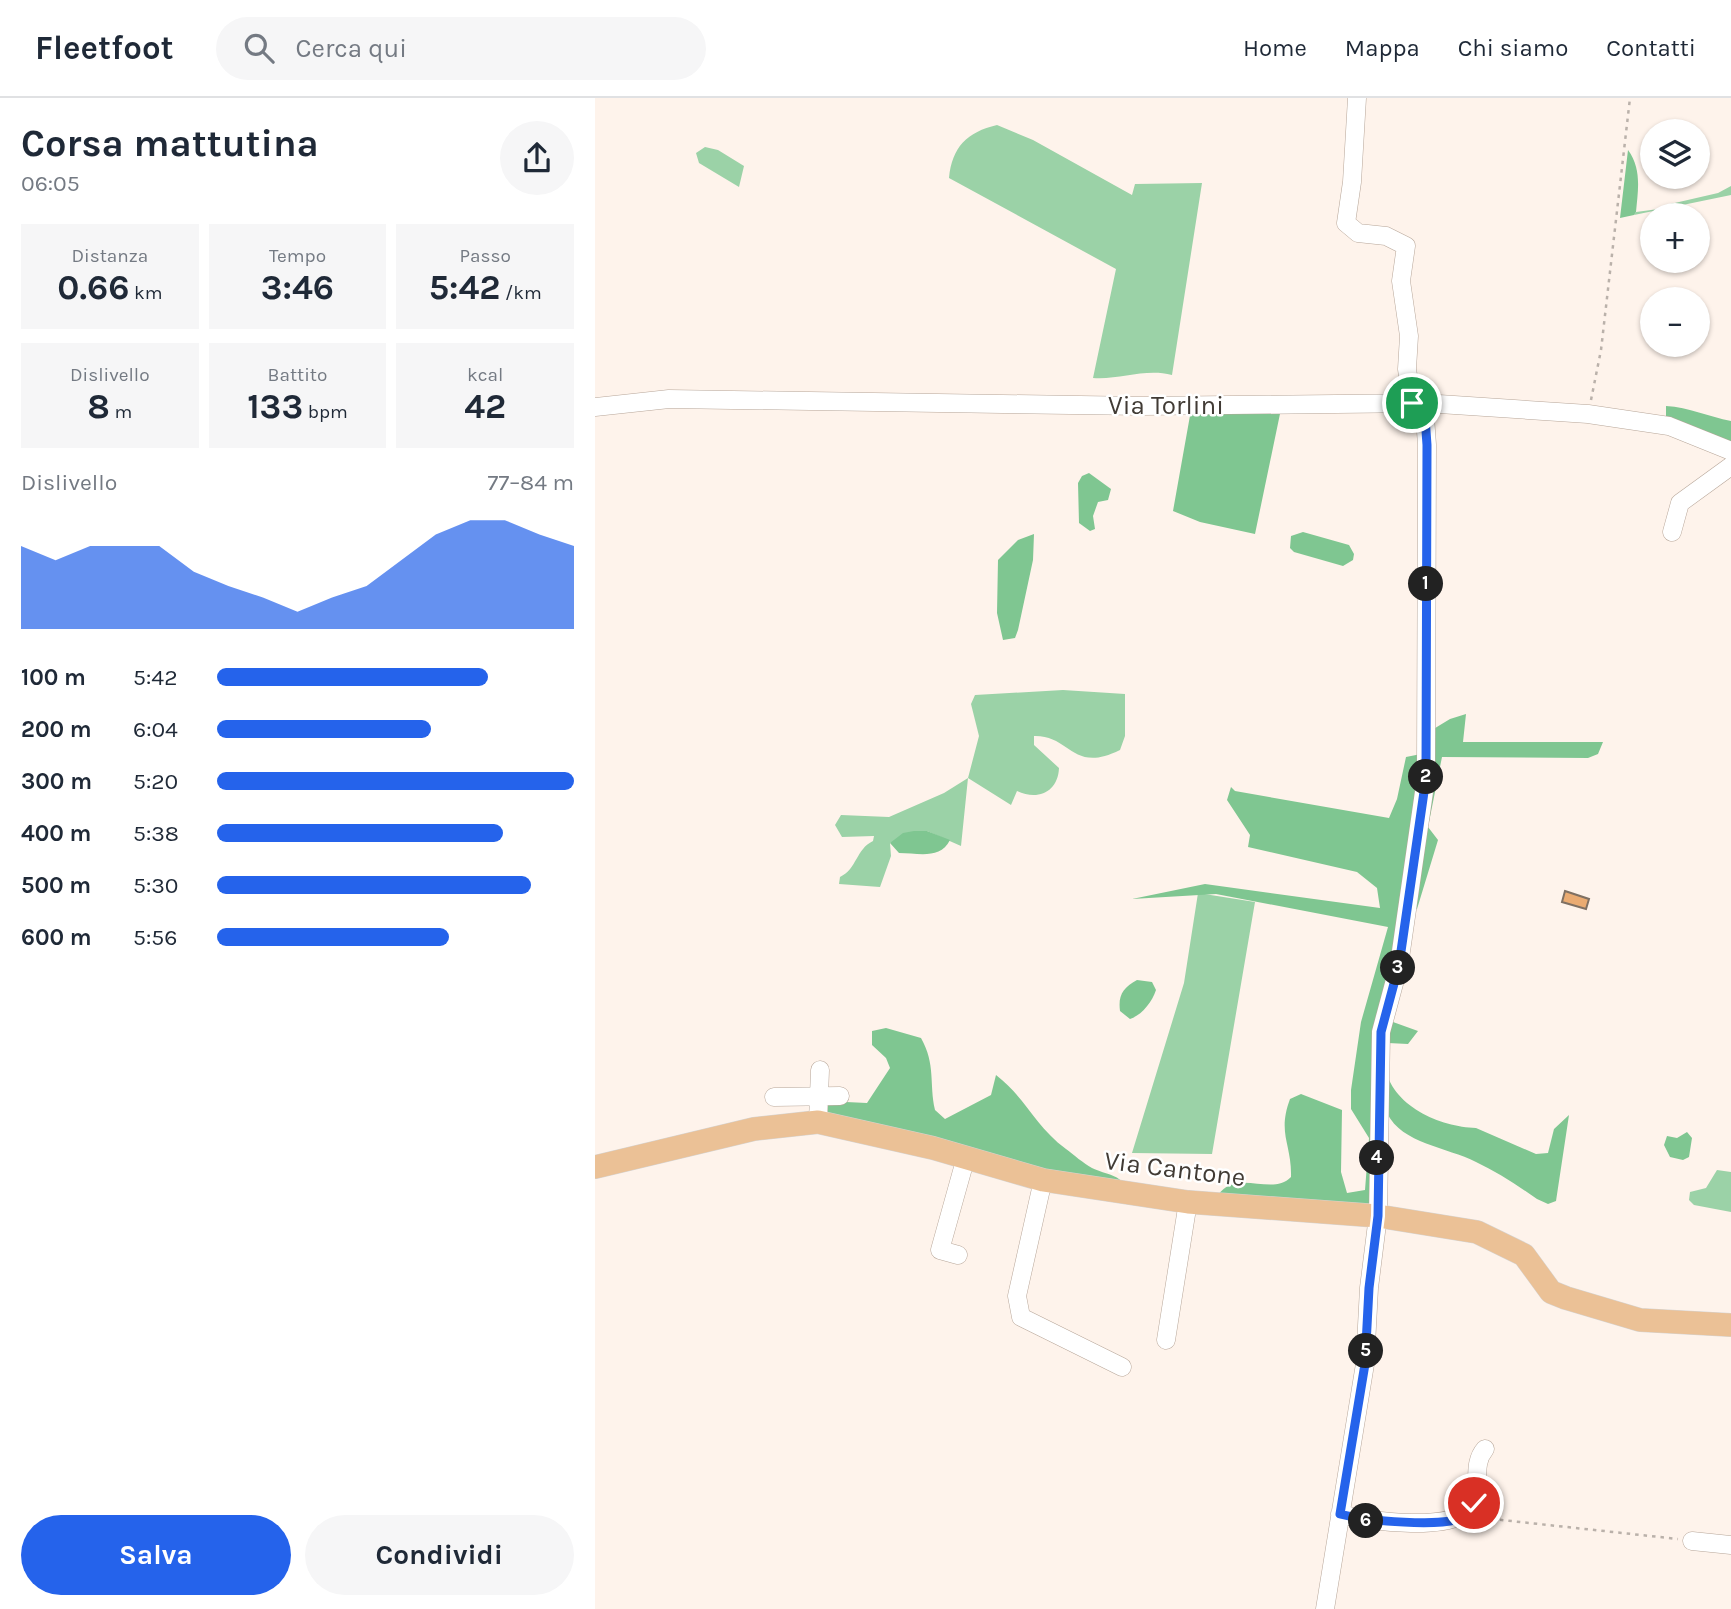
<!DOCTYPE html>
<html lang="it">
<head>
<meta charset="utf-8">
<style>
  :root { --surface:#fff; --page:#f6f6f7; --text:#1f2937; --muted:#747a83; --line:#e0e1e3; --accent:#2563eb }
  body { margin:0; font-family:Karla,sans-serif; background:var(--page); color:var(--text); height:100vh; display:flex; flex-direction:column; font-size:26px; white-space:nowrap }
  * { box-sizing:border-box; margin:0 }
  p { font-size:23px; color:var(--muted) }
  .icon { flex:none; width:38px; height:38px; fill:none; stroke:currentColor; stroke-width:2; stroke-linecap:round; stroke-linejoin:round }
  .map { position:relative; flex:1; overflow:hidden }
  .drawer { display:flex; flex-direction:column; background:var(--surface); width:595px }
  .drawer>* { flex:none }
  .buttons { position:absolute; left:1045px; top:21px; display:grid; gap:14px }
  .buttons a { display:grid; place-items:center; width:70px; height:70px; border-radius:50%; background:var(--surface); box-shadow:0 2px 5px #0004; font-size:35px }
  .pin { position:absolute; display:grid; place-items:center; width:60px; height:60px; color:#fff; margin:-30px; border:4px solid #fff; border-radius:50%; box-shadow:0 2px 7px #0007 }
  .km { position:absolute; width:35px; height:35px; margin:-18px; border-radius:50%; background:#222; color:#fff; font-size:19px; line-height:35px; text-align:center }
  .round { display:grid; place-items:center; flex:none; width:74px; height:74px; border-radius:37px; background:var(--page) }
  .headline { display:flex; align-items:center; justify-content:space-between; height:119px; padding:0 21px }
  h1 { font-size:38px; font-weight:700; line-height:52px }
  .metrics { display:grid; grid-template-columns:repeat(3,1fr); gap:10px; height:119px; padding:7px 21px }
  .metrics div { display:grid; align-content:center; border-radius:0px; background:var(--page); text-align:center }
  .metrics b { font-size:35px; font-weight:700 }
  .metrics small { font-size:19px; font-weight:400 }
  .metrics p { font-size:19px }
  .chart { height:196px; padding:14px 21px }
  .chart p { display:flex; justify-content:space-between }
  .chart svg { width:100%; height:126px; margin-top:7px; fill:var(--accent); opacity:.7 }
  .cta { display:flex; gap:14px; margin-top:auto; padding:14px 21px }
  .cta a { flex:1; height:80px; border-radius:42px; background:var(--accent); color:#fff; font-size:28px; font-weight:700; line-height:80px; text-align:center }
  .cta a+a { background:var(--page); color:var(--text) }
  ul { padding:0 21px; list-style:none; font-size:23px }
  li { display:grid; grid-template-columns:112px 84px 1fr; align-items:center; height:52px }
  li i { height:18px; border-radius:9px; background:var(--accent) }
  header { display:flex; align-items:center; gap:42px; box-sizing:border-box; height:98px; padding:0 35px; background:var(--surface); border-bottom:2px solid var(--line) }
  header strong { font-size:33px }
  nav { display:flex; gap:38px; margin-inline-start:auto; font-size:24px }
  .search { width:490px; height:63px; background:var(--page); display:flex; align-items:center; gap:18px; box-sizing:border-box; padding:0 24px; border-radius:38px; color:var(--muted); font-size:26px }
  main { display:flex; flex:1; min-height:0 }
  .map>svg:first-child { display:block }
  .green { fill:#9bd2a7 }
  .forest { fill:#7fc691 }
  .building { fill:#eaab72; stroke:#7f7063; stroke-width:2 }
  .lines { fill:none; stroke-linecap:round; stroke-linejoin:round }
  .minor-casing { stroke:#b7a699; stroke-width:19 }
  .major-casing { stroke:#d5d4d3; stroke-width:24 }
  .path { stroke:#bab1aa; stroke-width:2.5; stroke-dasharray:3.5 5; stroke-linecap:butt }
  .minor { stroke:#fff; stroke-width:18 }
  .major { stroke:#ebc196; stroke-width:23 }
  .route-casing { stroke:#fff; stroke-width:14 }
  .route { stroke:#2563eb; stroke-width:9 }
  .labels { text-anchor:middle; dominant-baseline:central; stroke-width:5; stroke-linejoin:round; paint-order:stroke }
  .street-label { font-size:26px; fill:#413b35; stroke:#fff }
</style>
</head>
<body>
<header>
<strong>Fleetfoot</strong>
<div class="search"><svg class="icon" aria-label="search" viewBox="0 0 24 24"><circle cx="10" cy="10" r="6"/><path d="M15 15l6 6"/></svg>Cerca qui</div>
<nav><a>Home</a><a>Mappa</a><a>Chi siamo</a><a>Contatti</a></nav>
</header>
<main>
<section class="drawer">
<div class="headline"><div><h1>Corsa mattutina</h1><p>06:05</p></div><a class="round"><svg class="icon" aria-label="share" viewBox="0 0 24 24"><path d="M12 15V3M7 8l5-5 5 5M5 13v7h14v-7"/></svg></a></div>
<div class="metrics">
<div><p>Distanza</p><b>0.66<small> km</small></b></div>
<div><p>Tempo</p><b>3:46</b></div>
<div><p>Passo</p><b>5:42<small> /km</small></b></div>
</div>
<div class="metrics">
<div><p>Dislivello</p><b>8<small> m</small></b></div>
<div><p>Battito</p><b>133<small> bpm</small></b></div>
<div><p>kcal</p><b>42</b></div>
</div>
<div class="chart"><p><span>Dislivello</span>77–84 m</p>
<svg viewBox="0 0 160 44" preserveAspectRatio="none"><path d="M0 44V15L10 20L20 15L30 15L40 15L50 24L60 29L70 33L80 38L90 33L100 29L110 20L120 11L130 6L140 6L150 11L160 15V44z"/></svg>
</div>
<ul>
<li><b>100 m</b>5:42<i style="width:76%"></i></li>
<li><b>200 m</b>6:04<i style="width:60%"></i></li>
<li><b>300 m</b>5:20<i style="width:100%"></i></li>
<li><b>400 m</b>5:38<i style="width:80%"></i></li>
<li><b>500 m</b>5:30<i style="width:88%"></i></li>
<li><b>600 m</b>5:56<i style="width:65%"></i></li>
</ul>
<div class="cta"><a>Salva</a><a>Condividi</a></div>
</section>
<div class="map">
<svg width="1136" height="1511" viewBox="0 0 1136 1511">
  <rect width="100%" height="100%" fill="#fef3eb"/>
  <path class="green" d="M402 27 438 42 537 97 540 86 607 85 577 277C550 270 525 282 498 280L521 171 354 80C357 49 372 34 402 27Z
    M110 49 123 52 149 68 144 89 104 65 101 55Z
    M1136 88V97L1039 117 1041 114 1071 110V107L1123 95Z
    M468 592 530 596V638L525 652C477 676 476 637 439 638V647L464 670C463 694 443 703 422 693L416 707 373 680 366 748 332 733 295 745 296 758 285 789 244 786 245 779C262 771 261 751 278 743L279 738 247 739 240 727 246 717 294 719 349 695 373 680 384 638 376 606 380 597Z
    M603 795 660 804 617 1056 537 1055 589 885Z
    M1122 1072 1136 1074V1114L1099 1107 1094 1102 1095 1094 1111 1090Z"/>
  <path class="forest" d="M1033 52C1047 71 1043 92 1041 114L1039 117 1025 120Z
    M1071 308C1094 309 1114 319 1136 323V346L1071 323Z
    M686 311 660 436 605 424 578 413 596 312Z
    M494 375 516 391 513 402 503 404 498 418 500 431 495 433 484 425 483 385 487 378Z
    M708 434 754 447 759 456 758 462 748 468 699 454 695 450 696 438Z
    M439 436 438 462 423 532 420 540 408 542 402 515 403 462 423 442Z
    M871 616 868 644H1008L1003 656 993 660 847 659 833 729 843 742 822 811 807 808 798 924 823 933 813 946 793 945C792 952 789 960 790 967 795 1008 846 1029 881 1030L941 1056 953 1055 959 1031 974 1017 961 1103 953 1106 942 1101C922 1087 902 1074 881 1064 852 1049 807 1046 792 1015L778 1112 623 1097C642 1070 677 1099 696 1079 697 1046 682 1036 695 1001L706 996 747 1012 746 1074 752 1095 770 1092 774 1040 756 1011V992L766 924 793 829 621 796 537 801 610 786 785 810 782 790 762 774 653 749 655 737 632 702 636 689 640 693 794 720 802 701 811 659 826 656 827 638 855 621Z
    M319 733H332L355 742C345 762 323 755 304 755L295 745 308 735Z
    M542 882 557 884 561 892C557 904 547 917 535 921L525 913C523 897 528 890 542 882Z
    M291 930 326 940C341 967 334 985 340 1012L350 1021 396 997 401 977C431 1000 439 1027 471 1051 479 1057 488 1065 497 1070 512 1077 524 1076 534 1091L230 1024V1003L272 1005 295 970 291 960 277 947V933Z
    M1092 1034 1097 1040 1094 1059 1088 1062 1075 1059 1069 1047 1072 1038 1082 1040Z"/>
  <path class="building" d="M970 793 994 801 991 811 967 804Z"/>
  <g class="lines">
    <g class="minor-casing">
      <path id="minor" d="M762 0 757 84 751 125 763 135 791 138 811 148 806 183 814 238 812 271 817 305
        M0 309 74 301 548 308 829 305 993 316 1074 328 1136 353
        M1077 434 1085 405 1136 368
        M179 999 245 998
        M223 1024 225 972
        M448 1082 422 1198 426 1219 527 1269
        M363 1157 345 1152 371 1059
        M571 1242 593 1104
        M745 1416C772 1423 863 1436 878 1407 887 1389 876 1367 890 1351
        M1097 1443 1136 1447
        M730 1511 770 1266 774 1190 783 1118 786 934 804 867 831 680 832 347 829 305"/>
    </g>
    <g class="major-casing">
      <path id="major" d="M0 1069 159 1031 223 1024 338 1050 448 1082 593 1104 783 1118 882 1134 929 1157 956 1194 971 1200 1045 1222 1136 1227"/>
    </g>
    <path class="path" d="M996 302 1006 252 1035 0
      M888 1420 1083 1441"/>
    <use href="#minor" class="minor"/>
    <use href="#major" class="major"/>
  </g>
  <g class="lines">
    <g class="route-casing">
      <path id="route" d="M817 305H829L832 347 831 680 804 867 786 934 783 1118 774 1190 770 1266 745 1416C768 1422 851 1431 870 1418 873 1415 877 1409 879 1405"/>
    </g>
    <use href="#route" class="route"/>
  </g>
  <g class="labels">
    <g class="street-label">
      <text x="571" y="307">Via Torlini</text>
      <text transform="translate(580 1071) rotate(7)">Via Cantone</text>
    </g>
  </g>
</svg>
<div class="buttons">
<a><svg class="icon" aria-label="layers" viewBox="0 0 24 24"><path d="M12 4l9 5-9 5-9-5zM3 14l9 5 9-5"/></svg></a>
<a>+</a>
<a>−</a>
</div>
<div class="pin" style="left:817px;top:305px;background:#1e9e55"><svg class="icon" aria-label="arrive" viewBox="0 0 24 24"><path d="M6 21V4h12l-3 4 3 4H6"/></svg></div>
<div class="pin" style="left:879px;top:1405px;background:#d93025"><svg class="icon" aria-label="check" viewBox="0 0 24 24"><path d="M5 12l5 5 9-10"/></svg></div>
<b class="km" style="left:831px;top:486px">1</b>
<b class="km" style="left:831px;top:679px">2</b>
<b class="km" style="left:803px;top:870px">3</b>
<b class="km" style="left:782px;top:1060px">4</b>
<b class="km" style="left:771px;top:1253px">5</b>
<b class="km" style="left:771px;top:1423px">6</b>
</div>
</main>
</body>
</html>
